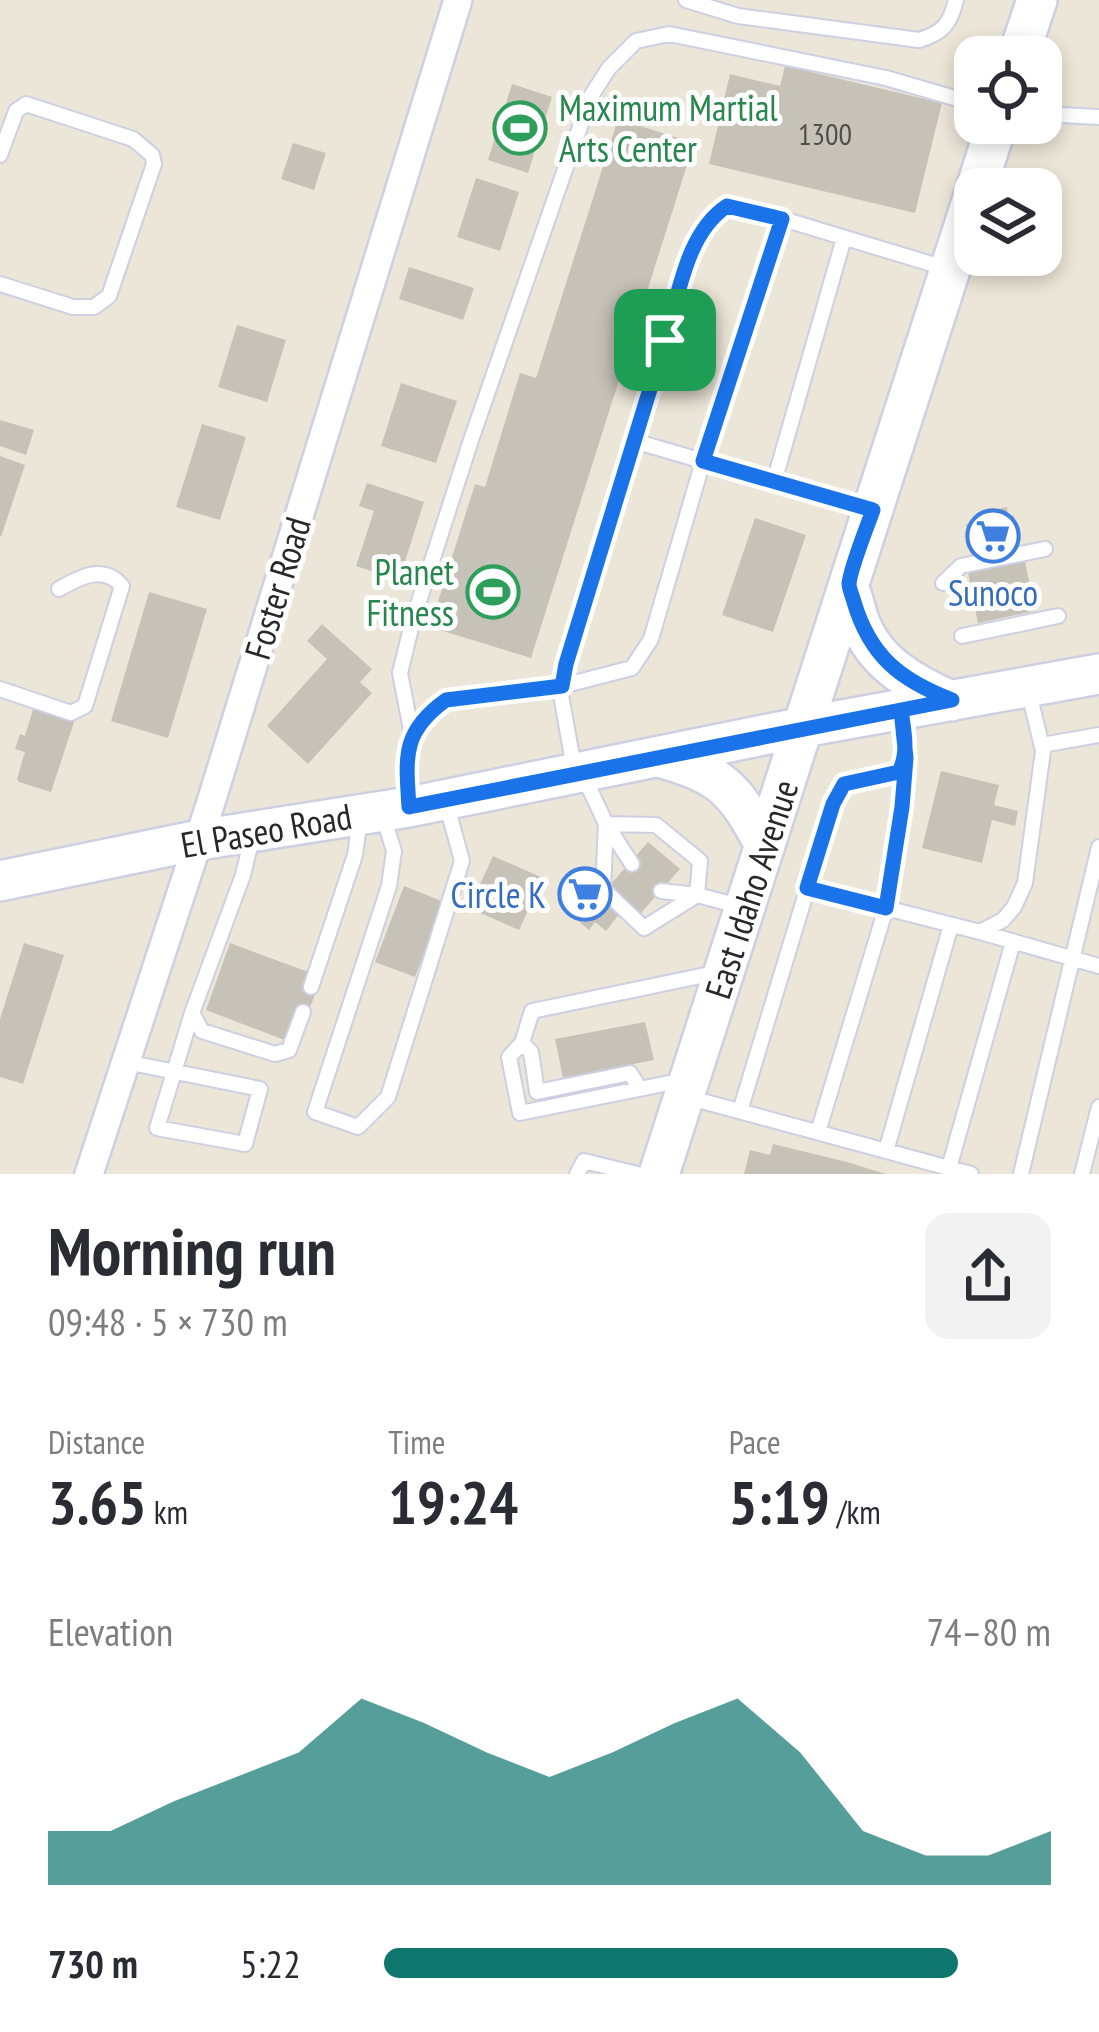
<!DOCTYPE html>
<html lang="en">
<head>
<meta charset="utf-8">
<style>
  :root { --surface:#fff; --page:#f2f2f3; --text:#2b2b33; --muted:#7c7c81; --accent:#0f766e }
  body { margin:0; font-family:"PT Sans Narrow",sans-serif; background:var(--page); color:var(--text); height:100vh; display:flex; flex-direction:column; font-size:45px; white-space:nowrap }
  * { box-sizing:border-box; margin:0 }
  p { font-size:39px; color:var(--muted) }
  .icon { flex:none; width:66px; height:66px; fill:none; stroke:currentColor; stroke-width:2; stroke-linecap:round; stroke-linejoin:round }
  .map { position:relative; height:1174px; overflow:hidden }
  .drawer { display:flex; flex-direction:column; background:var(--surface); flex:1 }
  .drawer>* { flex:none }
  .controls { position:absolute; left:954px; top:36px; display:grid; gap:24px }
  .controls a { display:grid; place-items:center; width:108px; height:108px; border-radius:24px; background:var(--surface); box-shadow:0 6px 18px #0003; font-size:60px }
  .pin { position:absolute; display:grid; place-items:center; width:102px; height:102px; color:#fff; margin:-51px; border-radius:24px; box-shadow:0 6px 18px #0006 }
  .round { display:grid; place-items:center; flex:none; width:126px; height:126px; border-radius:24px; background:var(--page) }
  .headline { display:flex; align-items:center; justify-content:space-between; height:204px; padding:0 48px }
  h1 { font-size:66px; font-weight:700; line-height:90px }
  .metrics { display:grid; grid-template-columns:repeat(3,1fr); gap:18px; height:204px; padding:12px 48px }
  .metrics div { display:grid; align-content:center }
  .metrics b { font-size:60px; font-weight:700 }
  .metrics small { font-size:33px; font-weight:400 }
  .metrics p { font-size:33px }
  .chart { height:336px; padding:24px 48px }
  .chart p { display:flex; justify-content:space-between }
  .chart svg { width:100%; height:216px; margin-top:12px; fill:var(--accent); opacity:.7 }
  ul { padding:0 48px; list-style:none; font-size:39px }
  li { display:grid; grid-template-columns:192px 144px 1fr; align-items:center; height:90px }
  li i { height:30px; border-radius:15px; background:var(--accent) }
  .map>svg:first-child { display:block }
  .building { fill:#c7c2b8 }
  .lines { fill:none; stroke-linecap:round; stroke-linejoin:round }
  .lane-casing { stroke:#cdcfe3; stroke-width:18 }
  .street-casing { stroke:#cdcfe3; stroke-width:32 }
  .secondary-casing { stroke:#cdcfe3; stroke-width:44 }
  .lane { stroke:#fff; stroke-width:14 }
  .street { stroke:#fff; stroke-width:27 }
  .secondary { stroke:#fff; stroke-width:39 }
  .route-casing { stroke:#fff; stroke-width:24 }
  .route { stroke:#1a73e8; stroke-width:15 }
  .labels { text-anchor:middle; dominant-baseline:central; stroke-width:10; stroke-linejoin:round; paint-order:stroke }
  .number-label { font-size:30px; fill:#504e4c }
  .leisure-label { font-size:36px; fill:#27864d; stroke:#fff; text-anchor:start }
  .street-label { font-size:36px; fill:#282828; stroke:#fff }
  .shop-label { font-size:36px; fill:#366cbe; stroke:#fff }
</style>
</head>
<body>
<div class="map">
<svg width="1099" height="1174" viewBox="0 0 1099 1174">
  <rect width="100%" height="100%" fill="#ece6d8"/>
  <path class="building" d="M785 66 942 103 915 213 709 164 730 74 780 86Z
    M512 84 552 97 528 173 488 160Z
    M618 119 694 143 531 658 430 627 475 484 485 487 520 373 536 378Z
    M293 143 326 153 314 190 281 179Z
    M476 178 519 192 500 251 457 237Z
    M409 267 474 288 463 320 399 299Z
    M237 325 286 340 267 402 218 387Z
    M401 383 457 401 436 463 381 446Z
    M0 420 34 430 26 455 0 446Z
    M202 424 246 437 220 520 176 507Z
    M0 456 25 465 1 537 0 536Z
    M367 483 424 502 399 580 356 566 374 511 359 506Z
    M1007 507 1008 516 1014 515 1019 547 971 556 966 524 995 519 993 510Z
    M755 518 806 535 773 632 722 615Z
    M1025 561 1035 611 978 623 968 573Z
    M149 592 207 609 168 738 111 721Z
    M322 624 372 669 360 682 372 693 308 764 267 726 327 659 307 641Z
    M34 706 75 719 51 792 19 782 17 779 25 752 15 749 20 734 25 736Z
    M941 771 999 785 994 805 1018 811 1015 826 992 820 982 863 922 848Z
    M648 842 680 869 641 913 610 885Z
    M493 856 543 878 519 930 469 908Z
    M582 882 620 913 606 931 595 922 589 930 562 907Z
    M404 886 444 902 415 977 375 962Z
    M24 943 64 955 23 1084 0 1077V1019Z
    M230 943 311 973 317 989 308 1013 287 1041 206 1010Z
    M645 1022 654 1060 563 1078 555 1039Z
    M773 1144 847 1162 886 1174H744L750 1150 770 1155Z"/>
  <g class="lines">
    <g class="lane-casing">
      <path id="lane" d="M686 0 738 16 919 40C943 33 950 24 956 0
        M1041 114 1099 117
        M0 155 16 111 26 104 133 139 152 155 154 164 109 296 94 307H73L0 284
        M634 441 868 509
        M774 482 844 238
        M943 583 961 566 1045 549
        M962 636 1058 616
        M0 689 71 713 85 706 122 586C103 564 80 577 59 589
        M412 735 400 673 413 620 471 440 570 155 591 96 609 68 636 41 669 34 886 78 975 104
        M1042 745 1099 735
        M906 758 902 807 886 908 980 932 1003 920 1014 907 1025 883 1043 751 1029 693
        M574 768 561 695 566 664 696 238 712 215 727 205 753 210 945 268
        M584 777 606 824 656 825 700 861 697 895 743 907
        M408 802C405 753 402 731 446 700L562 686 632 668 651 639 703 461 782 219
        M383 816 394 851 389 886 315 1112 358 1127 388 1097 462 861 447 806
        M606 824 603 889 644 928 697 895
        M606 824 632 864
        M252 838 243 875 192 1013 202 1031 275 1054 289 1050 303 1012
        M807 888 886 908 818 1132
        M661 891 697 895
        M980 932 1099 966
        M311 987 355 855 360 819
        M522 1043 531 1052 537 1092 630 1073 640 1089
        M126 1062 260 1089 245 1144 157 1128 192 1013
        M684 1080 520 1113 509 1057 522 1043 532 1011 720 972
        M687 1097 971 1174
        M740 1111 833 804 845 784 899 772 906 758 901 711
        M886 1151 951 925
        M949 1168 1013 942
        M577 1174 584 1161 637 1174
        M1021 1174 1099 847
        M1082 1174 1099 1107"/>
    </g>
    <g class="street-casing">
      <path id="street" d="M89 1174 211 802 458 0"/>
    </g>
    <g class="secondary-casing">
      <path id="secondary" d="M1018 57 1037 0
        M976 189 997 123
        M848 587C854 598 855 611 860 623 875 663 914 685 951 701
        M659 757C723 775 734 788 765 845
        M0 881 199 840 409 807 803 727 1099 674
        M659 1174 975 192"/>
    </g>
    <use href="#lane" class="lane"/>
    <use href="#street" class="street"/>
    <use href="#secondary" class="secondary"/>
  </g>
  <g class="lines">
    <g class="route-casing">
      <path id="route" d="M665 340 566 664 562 686 446 700C401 732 406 758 409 807L901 710 906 758 902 807 886 908 807 888 833 804 844 784 899 772C909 752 904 732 901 710L952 700C900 680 870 656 854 602 853 598 849 588 849 584 850 569 867 527 873 510L703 461 782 219 727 206C686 233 679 295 665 340"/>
    </g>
    <use href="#route" class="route"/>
  </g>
  <defs>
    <g id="stadium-ring" transform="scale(2.7)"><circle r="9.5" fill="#fff" stroke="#2e9e5b" stroke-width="1.5"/><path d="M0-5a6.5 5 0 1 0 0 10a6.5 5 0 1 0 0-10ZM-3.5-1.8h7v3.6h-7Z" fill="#2e9e5b"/></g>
    <g id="supermarket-ring" transform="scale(2.7)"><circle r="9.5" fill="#fff" stroke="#3f7fe0" stroke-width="1.5"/><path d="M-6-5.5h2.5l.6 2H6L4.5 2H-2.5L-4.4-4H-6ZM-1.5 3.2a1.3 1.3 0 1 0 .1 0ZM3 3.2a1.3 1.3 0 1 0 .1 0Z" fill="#3f7fe0"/></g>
  </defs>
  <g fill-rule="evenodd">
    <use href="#stadium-ring" x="520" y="128"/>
    <use href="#supermarket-ring" x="993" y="536"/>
    <use href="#stadium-ring" x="493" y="592"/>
    <use href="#supermarket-ring" x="585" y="894"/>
  </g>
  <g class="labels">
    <g class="number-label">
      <text x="825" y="133">1300</text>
    </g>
    <g class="leisure-label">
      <text x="559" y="107">Maximum Martial<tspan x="559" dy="41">Arts Center</tspan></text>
      <text x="454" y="571" text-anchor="end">Planet<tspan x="454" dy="41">Fitness</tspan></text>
    </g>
    <g class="street-label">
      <text transform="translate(277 588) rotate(-73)">Foster Road</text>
      <text transform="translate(266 830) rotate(-10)">El Paseo Road</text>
      <text transform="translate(751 889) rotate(-72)">East Idaho Avenue</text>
    </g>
    <g class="shop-label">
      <text x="993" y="592">Sunoco</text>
      <text x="546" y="894" text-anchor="end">Circle K</text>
    </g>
  </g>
</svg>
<div class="controls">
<a><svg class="icon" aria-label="locate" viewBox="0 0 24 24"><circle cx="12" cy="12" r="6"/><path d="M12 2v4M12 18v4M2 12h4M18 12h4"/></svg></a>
<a><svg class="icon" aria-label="layers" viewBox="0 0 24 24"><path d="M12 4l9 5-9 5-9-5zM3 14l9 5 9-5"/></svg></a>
</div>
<div class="pin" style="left:665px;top:340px;background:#1e9e55"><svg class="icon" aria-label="arrive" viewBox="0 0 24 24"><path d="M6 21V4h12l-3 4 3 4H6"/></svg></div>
</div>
<section class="drawer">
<div class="headline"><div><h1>Morning run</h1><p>09:48 · 5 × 730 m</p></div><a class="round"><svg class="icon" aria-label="share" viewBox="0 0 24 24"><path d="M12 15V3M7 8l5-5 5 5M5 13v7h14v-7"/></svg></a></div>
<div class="metrics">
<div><p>Distance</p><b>3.65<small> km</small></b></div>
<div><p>Time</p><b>19:24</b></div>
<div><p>Pace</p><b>5:19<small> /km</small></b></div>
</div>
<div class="chart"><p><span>Elevation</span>74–80 m</p>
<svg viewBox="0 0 160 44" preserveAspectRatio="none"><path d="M0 44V33L10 33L20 27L30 22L40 17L50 6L60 11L70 17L80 22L90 17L100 11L110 6L120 17L130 33L140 38L150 38L160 33V44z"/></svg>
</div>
<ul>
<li><b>730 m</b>5:22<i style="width:86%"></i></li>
</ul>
</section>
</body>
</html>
